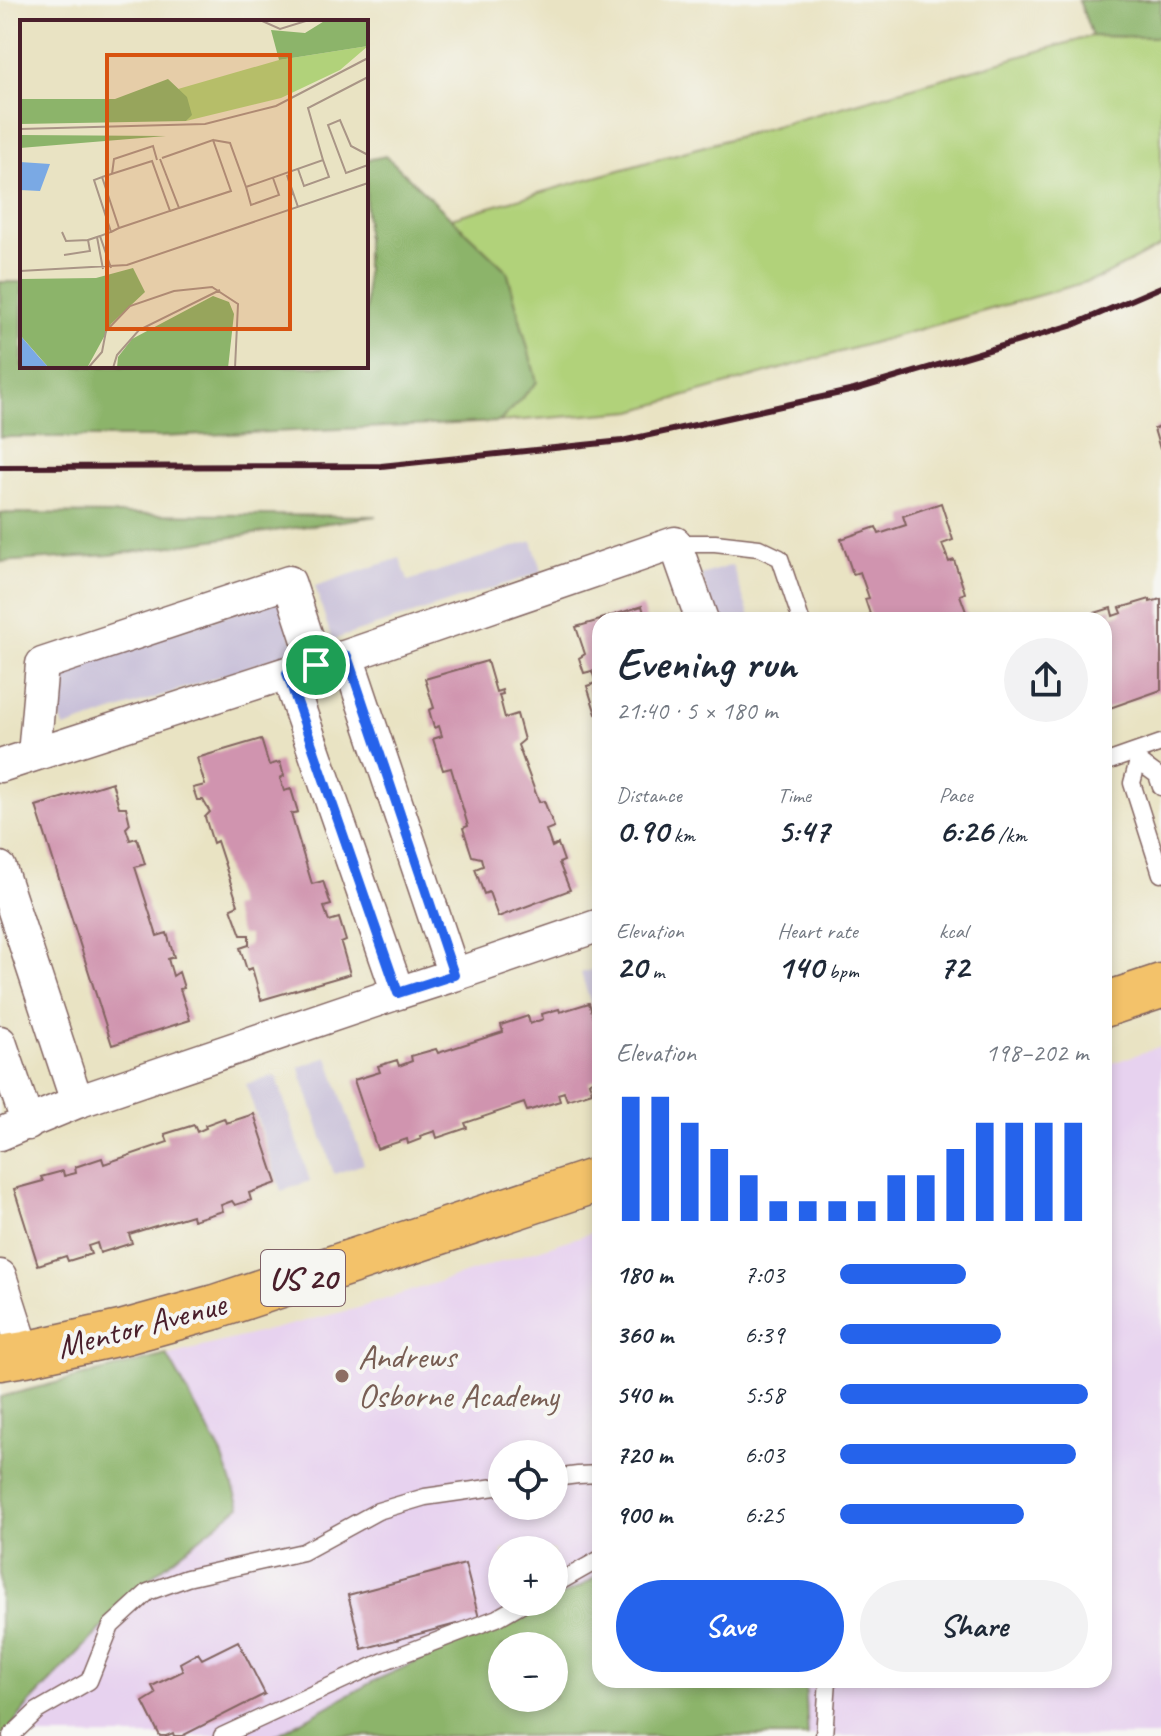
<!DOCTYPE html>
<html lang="en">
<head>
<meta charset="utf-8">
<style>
  :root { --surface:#fff; --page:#f2f2f3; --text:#1f2937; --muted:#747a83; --accent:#2563eb }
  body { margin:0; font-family:Caveat,sans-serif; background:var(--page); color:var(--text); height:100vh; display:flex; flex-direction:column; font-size:30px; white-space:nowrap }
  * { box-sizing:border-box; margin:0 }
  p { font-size:26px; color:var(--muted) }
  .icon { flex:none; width:44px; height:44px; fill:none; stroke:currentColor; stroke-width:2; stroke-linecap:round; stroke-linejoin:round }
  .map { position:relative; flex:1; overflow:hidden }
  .drawer { position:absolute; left:592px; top:612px; width:520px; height:1076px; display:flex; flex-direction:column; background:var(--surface); border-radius:24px; box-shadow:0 4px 12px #0003 }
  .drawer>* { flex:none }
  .tools { position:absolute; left:488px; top:1440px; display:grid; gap:16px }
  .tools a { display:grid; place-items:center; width:80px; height:80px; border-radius:50%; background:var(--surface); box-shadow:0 4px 12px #0003; font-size:40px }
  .pin { position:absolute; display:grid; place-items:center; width:68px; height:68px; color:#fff; margin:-34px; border:4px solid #fff; border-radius:50%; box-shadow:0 2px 8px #0007 }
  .round { display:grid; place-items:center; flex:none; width:84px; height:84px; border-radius:42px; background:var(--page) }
  .summary { display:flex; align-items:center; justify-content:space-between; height:136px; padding:0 24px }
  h1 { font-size:44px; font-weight:600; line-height:60px }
  .metrics { display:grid; grid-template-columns:repeat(3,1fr); gap:12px; height:136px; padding:8px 24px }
  .metrics div { display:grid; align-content:center }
  .metrics b { font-size:34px; font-weight:600 }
  .metrics small { font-size:22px; font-weight:400 }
  .metrics p { font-size:22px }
  .chart { height:224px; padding:16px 24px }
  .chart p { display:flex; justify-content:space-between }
  .chart svg { width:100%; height:144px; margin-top:8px; stroke:var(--accent); stroke-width:6 }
  .cta { display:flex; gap:16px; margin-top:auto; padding:16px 24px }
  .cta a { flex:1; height:92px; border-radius:48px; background:var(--accent); color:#fff; font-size:32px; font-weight:600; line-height:92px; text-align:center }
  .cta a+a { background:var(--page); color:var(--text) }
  ul { padding:0 24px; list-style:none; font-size:26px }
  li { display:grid; grid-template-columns:128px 96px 1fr; align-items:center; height:60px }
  li i { height:20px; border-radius:10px; background:var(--accent) }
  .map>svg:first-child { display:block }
  .built { fill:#e7d2ef; fill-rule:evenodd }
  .industrial { fill:#c8bfd8 }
  .green { fill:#b1d27a; stroke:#7e7852; stroke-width:2 }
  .forest { fill:#8cb46a; stroke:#6b6a4a; stroke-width:2; fill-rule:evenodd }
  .building { fill:#d094af }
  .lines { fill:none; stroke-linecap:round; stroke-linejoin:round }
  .lane-casing { stroke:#826460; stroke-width:19 }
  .street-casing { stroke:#826460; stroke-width:35 }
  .primary-casing { stroke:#826460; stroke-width:47 }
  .lane { stroke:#fff; stroke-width:16 }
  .street { stroke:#fff; stroke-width:32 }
  .primary { stroke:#f3c26a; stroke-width:44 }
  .rail { stroke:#4a1f2b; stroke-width:6 }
  .route-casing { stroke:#fff; stroke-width:16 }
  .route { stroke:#2563eb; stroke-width:10 }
  .education-dot { fill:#8d6e63; stroke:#f6f6f2; stroke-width:3 }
  .labels { text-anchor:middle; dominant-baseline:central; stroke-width:8; stroke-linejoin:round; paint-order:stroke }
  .shield { fill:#f6f6f2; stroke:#7e6067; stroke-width:2 }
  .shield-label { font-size:32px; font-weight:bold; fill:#4a1f2b }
  .street-label { font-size:34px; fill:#4a1f2b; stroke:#f6f6f2 }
  .education-label { font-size:34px; fill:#785e54; stroke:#f6f6f2; text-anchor:start }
  .inset-road { fill:none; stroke:#a99586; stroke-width:2 }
  .view { fill:#d8530f; fill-opacity:0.15; stroke:#d8530f; stroke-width:4 }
  .inset-edge { fill:none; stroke:#4a1f2b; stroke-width:4 }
</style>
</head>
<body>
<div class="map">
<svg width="1161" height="1736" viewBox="0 0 1161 1736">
  <rect width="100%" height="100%" fill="#f6f6f2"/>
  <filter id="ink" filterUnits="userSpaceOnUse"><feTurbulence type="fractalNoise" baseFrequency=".0125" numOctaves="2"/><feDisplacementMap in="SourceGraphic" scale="16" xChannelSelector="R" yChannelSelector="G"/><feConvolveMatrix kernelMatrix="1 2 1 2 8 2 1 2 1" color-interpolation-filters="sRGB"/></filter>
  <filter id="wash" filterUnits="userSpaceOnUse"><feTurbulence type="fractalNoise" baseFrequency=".006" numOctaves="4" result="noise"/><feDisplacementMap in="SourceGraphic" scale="32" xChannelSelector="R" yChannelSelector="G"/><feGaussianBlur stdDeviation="1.8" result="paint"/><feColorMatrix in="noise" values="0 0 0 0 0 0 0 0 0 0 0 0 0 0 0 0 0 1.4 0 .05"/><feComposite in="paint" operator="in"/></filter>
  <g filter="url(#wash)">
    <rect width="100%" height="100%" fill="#e9e3c3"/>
    <path class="built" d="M1161 1046V1736H0V1397L358 1308 600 1230V1680H1104V1066ZM502 1454H554V1506H502ZM502 1550H554V1602H502ZM502 1646H554V1698H502Z"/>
    <path class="industrial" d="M532 541 542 572 332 640 315 586 400 558 408 581Z
      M732 565 751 620H717L701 575Z
      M278 598 296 651 64 728 46 674Z
      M600 967V1032L581 973Z
      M328 1057 364 1164 334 1174 299 1067Z
      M276 1075 310 1181 281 1191 246 1084Z"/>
    <path class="green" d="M1092 36 1161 37V246L1100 278 633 411 499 422 537 382 507 271 451 218Z"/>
    <path class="forest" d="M1079 0H1161V37L1092 36Z
      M386 156 507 271 537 382 499 422 160 437H0V282H22V366H366V160Z
      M0 513 376 516 110 555 0 562Z
      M167 1355 222 1455 240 1506 151 1577 28 1705 4 1736H0V1397Z
      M600 1574V1680H805L808 1736H275L374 1681 547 1602H554V1599L580 1587ZM502 1646H554V1698H502Z"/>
    <g id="blocks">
      <path class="building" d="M1161 426V449H1160L1154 429Z
        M941 503 953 540 942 544 949 562 954 560 965 593 960 595 969 620H872L865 599 869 598 860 572 853 574 841 539 876 527 879 534 906 525 903 516Z
        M1150 599V602L1161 599V690L1104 710V620L1075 619 1111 608 1113 616 1122 613 1120 608Z
        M642 606 646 620H601V619Z
        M600 620V713L596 714 587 686 596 683 592 671 584 673 579 658 585 654 576 627Z
        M487 661 496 692 502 690 503 694 499 695 505 718 517 714 524 740 518 745 539 802 544 801 554 827 546 830 552 847 558 844 564 861 559 863 570 890 498 917 489 892 484 894 475 869 483 866 481 858 472 856 463 828 468 826 451 768 443 770 433 739 442 736 439 726 434 728 429 710 434 708 425 679Z
        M261 739 269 765 280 762 284 776 280 778 284 791 291 789 298 812 291 814 312 884 323 881 331 905 324 907 329 921 339 918 346 941 341 943 350 974 261 1000 252 968 247 970 240 948 249 945V935H241L231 908 238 905 217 841 213 843 205 817 210 812 203 800H197L193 788 205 785 197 758Z
        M112 782 119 807H126L130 824 126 828 130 840 137 838 145 864 135 867 157 936 167 933 174 957 168 959 173 976 179 972 184 988 180 989 190 1020 112 1045 36 806Z
        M589 1003 600 1037V1079L589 1082 592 1092 567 1100 564 1092 558 1094 560 1101 527 1111 524 1103 465 1123 467 1128 437 1138 435 1131 420 1136 421 1139 408 1144 407 1139 377 1149 354 1080 380 1072 378 1066 397 1060 399 1066 412 1061 411 1056 436 1049 438 1053 503 1032 501 1025 528 1016 530 1024 543 1019 542 1014 559 1009 560 1012Z
        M254 1114 277 1183 249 1193 251 1200 235 1205 232 1201 221 1205 223 1211 193 1220 192 1215 129 1234 132 1243 100 1253 97 1243 88 1246 91 1254 68 1261 66 1256 38 1265 14 1189 43 1181 41 1177 63 1171 64 1176 76 1173 75 1167 102 1158 104 1164 168 1142 165 1134 194 1125 197 1132 206 1128 205 1125 224 1118 226 1123Z
        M465 1564 479 1618 362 1649 348 1595Z
        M238 1641 265 1694 182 1736H174L173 1733 166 1736H160L143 1702 156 1694 152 1686 183 1671 180 1663 198 1653 202 1659Z"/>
    </g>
  </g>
  <g filter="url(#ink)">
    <use href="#blocks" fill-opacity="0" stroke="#826460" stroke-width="2"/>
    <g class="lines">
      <g class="lane-casing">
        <path id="lane" d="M675 543H715L759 548 780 558 801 620
          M1104 763 1161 743
          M1161 787 1157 775 1138 761 1132 783 1161 874
          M554 1478 578 1475 600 1474
          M554 1585 600 1559
          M11 1736 37 1711 89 1681 111 1626 148 1592 187 1578 303 1552 378 1511 425 1497 502 1486
          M222 1736 382 1662 497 1618 525 1602
          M824 1736 828 1680"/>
      </g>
      <g class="street-casing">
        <path id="street" d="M347 656 675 543 702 620
          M287 673 347 656 454 975 398 993
          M34 755 42 664 289 582 316 665
          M0 766 287 673 398 993 77 1102
          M0 868 77 1102 0 1134
          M454 975 600 925
          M0 1042 28 1124
          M0 1276 25 1354"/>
      </g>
      <g class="primary-casing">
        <path id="primary" d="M1104 1005 1161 986
          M0 1358 25 1354 125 1332 215 1307 600 1179"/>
      </g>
      <use href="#lane" class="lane"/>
      <use href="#street" class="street"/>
      <use href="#primary" class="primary"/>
      <path class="rail" d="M0 467 381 466 622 441 854 390 1073 325 1161 287"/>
    </g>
  </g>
  <g class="lines" filter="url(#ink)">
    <g class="route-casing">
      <path id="route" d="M347 656 454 975 398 993 287 673Z"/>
    </g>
    <use href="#route" class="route"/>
  </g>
  <circle class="education-dot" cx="342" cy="1376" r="8"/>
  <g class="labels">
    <rect class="shield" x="261" y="1250" width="84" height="56" rx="6"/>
    <g class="shield-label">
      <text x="303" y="1278">US 20</text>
    </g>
    <g class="street-label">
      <text transform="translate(141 1325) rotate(-15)">Mentor Avenue</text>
    </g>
    <g class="education-label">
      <text x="358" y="1356">Andrews<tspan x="358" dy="39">Osborne Academy</tspan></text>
    </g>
  </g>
  <g transform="translate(20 20)">
    <rect width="348" height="348" fill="#e9e3c3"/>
    <path d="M348 26 320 50 261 78 166 101 171 95 158 69 259 40Z" fill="#b1d27a"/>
    <path d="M306 0 348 2V26L259 40 251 10 285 13ZM148 59 167 77 172 95 166 101 0 104V79H95ZM0 115 146 116 0 128ZM113 248 125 272 91 304 67 348H29L0 315V259L76 258ZM193 276 209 282 214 294 208 348H97L98 337 112 319Z" fill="#8cb46a"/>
    <path d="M0 142 30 144 20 171 0 170ZM0 315 18 336 29 348H0Z" fill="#7aa9e4"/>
    <path class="inset-road" d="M240 0 260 9 289 0M0 109 185 104 256 86 348 38M193 120 210 123 226 167M348 135 331 126 320 100 308 105 326 153 348 145M142 138 193 120 211 171 159 188M140 139 159 188 150 191M303 140 288 88 348 57M92 154 94 139 133 126 137 140M82 157 132 141 150 191 99 208M253 158 259 175 231 185 226 167 303 140 309 157 284 166 278 149M273 175 267 155 278 187M42 212 46 221 68 220M77 217 83 249M44 235 70 231 68 220 80 216M91 248 80 216 91 212 74 160 82 157 99 208 91 212M0 251 107 245 348 163M68 348 82 332 86 311 110 286 154 271 192 267 218 284 215 348M93 348 97 335 119 310 200 270"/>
    <path class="view" d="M87 35H270V309H87Z"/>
    <rect width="348" height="348" class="inset-edge"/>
  </g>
</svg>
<div class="tools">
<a><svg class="icon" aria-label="locate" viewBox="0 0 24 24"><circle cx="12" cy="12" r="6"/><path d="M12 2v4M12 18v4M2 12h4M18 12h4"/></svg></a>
<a>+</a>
<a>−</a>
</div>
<div class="pin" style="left:316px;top:665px;background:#1e9e55"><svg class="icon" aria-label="arrive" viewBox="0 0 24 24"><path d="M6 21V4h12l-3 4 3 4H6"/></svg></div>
<section class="drawer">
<div class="summary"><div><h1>Evening run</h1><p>21:40 · 5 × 180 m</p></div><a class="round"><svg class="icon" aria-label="share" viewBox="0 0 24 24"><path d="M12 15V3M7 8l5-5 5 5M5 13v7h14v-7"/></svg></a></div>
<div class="metrics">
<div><p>Distance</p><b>0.90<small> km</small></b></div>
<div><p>Time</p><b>5:47</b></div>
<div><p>Pace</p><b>6:26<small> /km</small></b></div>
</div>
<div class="metrics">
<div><p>Elevation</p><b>20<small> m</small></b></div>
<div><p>Heart rate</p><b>140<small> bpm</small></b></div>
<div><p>kcal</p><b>72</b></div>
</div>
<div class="chart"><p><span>Elevation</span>198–202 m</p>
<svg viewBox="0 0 160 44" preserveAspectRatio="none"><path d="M5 44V6M15 44V6M25 44V14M35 44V22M45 44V30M55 44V38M65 44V38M75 44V38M85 44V38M95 44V30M105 44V30M115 44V22M125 44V14M135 44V14M145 44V14M155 44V14"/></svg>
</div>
<ul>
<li><b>180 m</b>7:03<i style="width:51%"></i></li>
<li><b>360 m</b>6:39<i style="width:65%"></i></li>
<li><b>540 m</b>5:58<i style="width:100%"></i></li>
<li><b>720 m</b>6:03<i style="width:95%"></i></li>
<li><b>900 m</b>6:25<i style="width:74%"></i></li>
</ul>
<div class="cta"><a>Save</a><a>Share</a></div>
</section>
</div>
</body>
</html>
